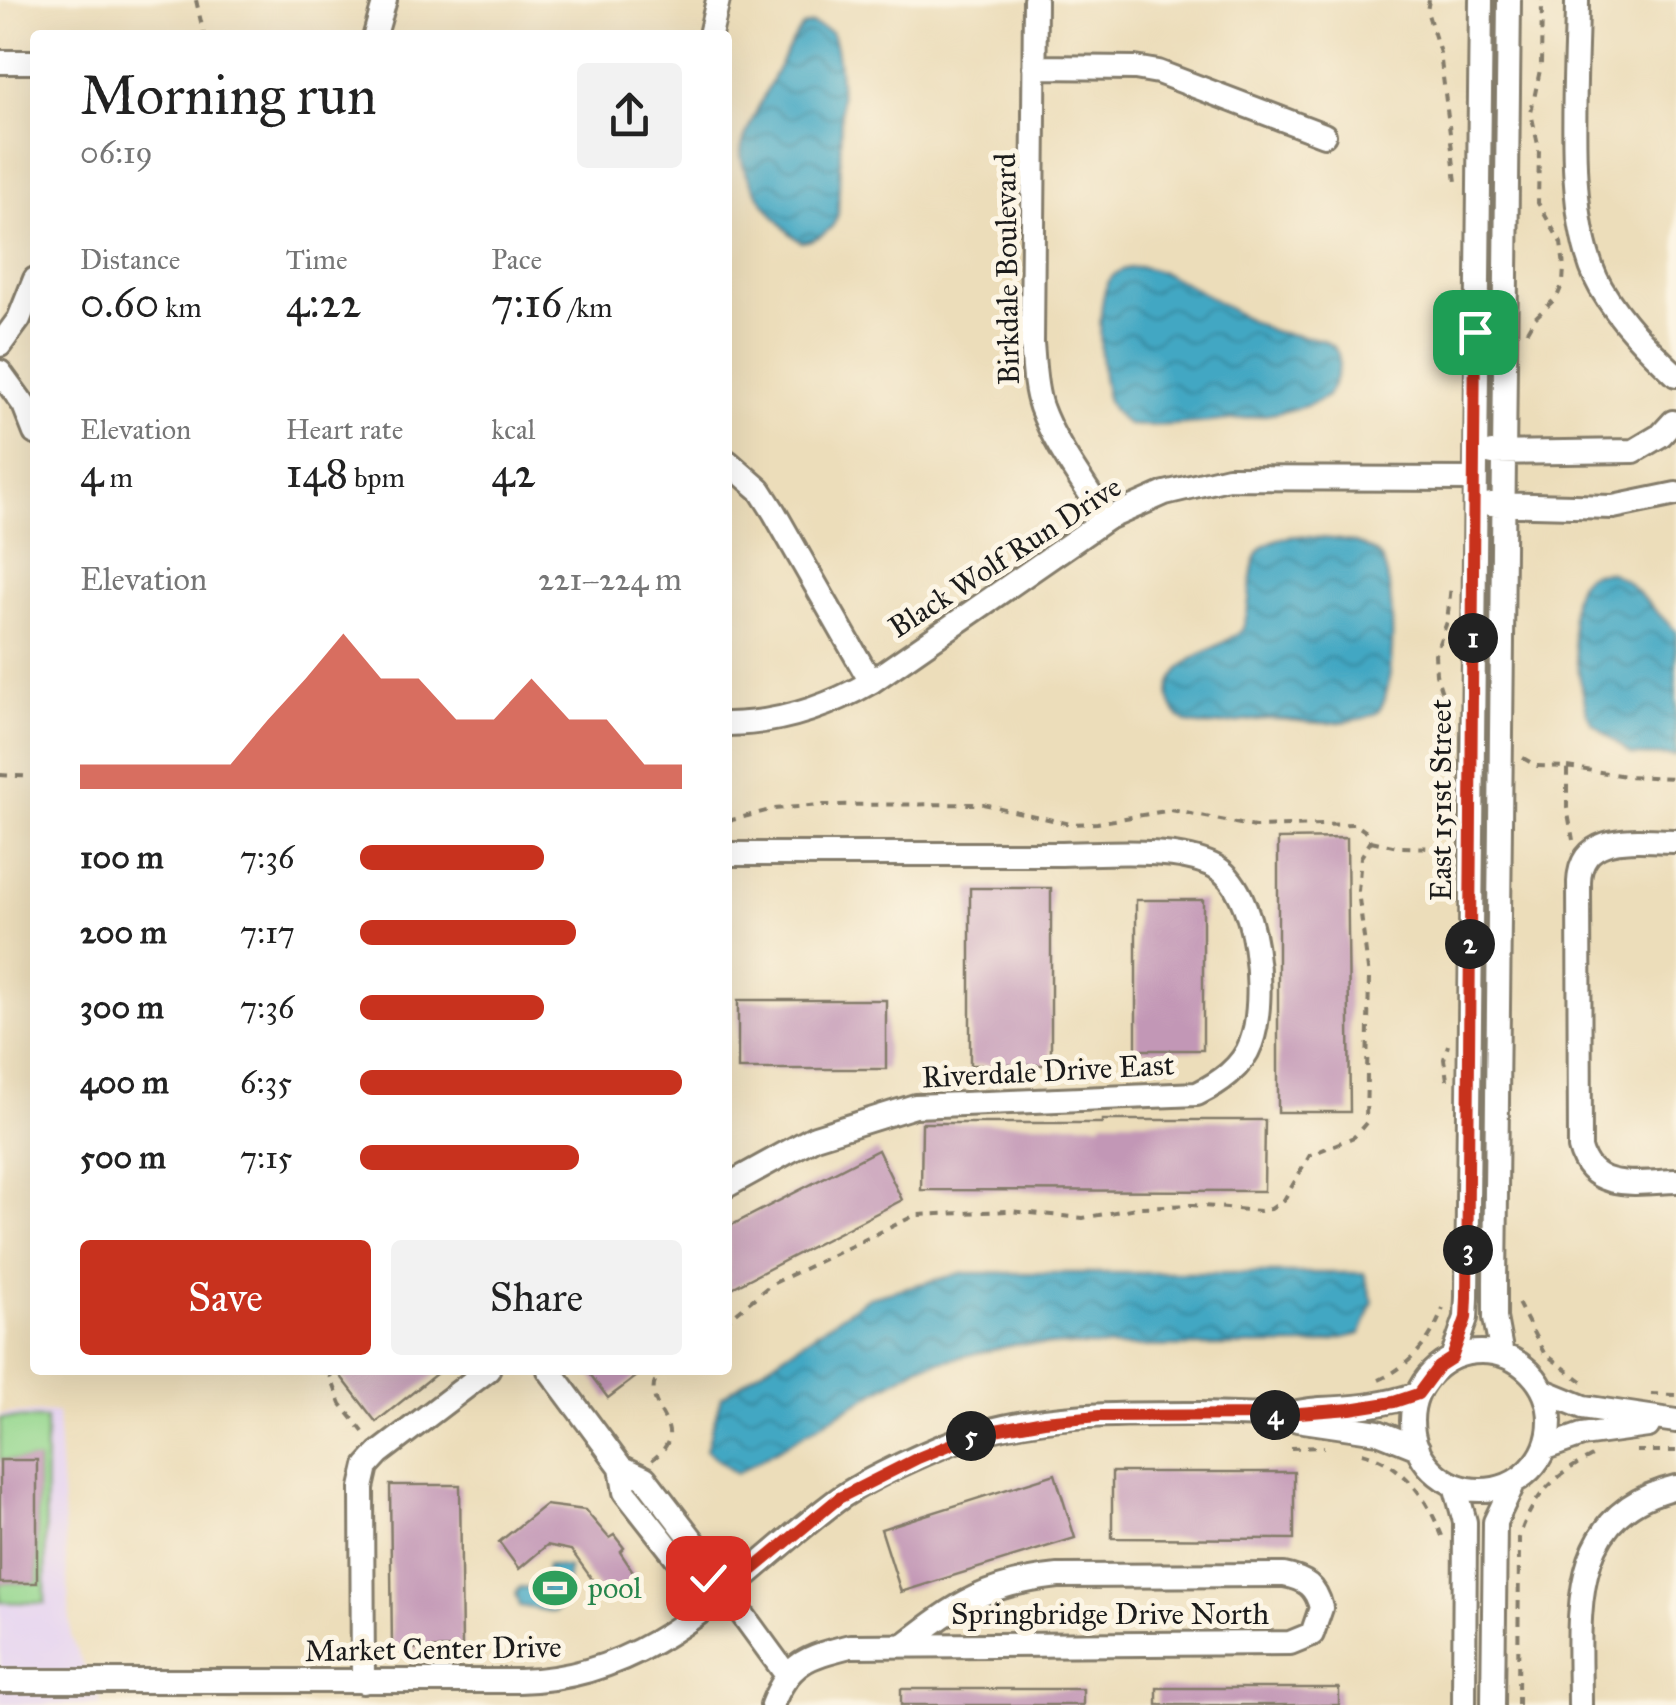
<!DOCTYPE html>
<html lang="en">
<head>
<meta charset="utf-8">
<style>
  :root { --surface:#fff; --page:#f2f2f2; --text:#222; --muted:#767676; --accent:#c8321e }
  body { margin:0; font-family:"IM FELL Great Primer",serif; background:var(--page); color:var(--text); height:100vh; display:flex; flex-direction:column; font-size:38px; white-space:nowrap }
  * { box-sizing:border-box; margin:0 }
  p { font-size:32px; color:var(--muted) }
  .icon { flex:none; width:55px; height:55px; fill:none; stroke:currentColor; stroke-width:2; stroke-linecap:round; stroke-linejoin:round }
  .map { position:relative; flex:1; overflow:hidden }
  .panel { position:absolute; left:30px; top:30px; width:702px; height:1345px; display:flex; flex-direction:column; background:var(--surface); border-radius:10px; box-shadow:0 10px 40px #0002 }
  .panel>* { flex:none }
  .pin { position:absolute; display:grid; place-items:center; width:85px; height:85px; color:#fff; margin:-42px; border-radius:20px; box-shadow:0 5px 15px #0006 }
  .km { position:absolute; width:50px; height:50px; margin:-25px; border-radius:50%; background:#222; color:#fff; font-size:28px; line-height:50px; text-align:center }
  .round { display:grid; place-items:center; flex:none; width:105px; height:105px; border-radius:10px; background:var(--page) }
  .head { display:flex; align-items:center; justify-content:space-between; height:170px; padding:0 50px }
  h1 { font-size:55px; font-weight:600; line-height:75px }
  .metrics { display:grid; grid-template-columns:repeat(3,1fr); gap:15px; height:170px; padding:10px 50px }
  .metrics div { display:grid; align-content:center }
  .metrics b { font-size:42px; font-weight:600 }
  .metrics small { font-size:28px; font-weight:400 }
  .metrics p { font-size:28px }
  .chart { height:280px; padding:20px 50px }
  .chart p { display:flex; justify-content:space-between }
  .chart svg { width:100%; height:180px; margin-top:10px; fill:var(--accent); opacity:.7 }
  .cta { display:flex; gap:20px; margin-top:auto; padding:20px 50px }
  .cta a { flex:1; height:115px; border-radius:10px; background:var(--accent); color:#fff; font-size:40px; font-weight:600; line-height:115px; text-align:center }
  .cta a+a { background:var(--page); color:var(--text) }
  ul { padding:0 50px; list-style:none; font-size:32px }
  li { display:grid; grid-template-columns:160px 120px 1fr; align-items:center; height:75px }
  li i { height:25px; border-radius:12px; background:var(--accent) }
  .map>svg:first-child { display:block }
  .built { fill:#e5d3f1 }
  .green { fill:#95d78f; stroke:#587a56; stroke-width:2.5 }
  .water { fill:url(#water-waves); stroke:#306270; stroke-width:2.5 }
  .building { fill:#c297b6 }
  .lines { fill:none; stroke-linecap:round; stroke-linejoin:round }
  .minor-casing { stroke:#847c6b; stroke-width:28 }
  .path { stroke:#847c6b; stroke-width:4; stroke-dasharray:8 8; stroke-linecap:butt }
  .minor { stroke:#fff; stroke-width:22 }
  .route-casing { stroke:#fff; stroke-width:20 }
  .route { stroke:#c8321e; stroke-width:12 }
  .labels { text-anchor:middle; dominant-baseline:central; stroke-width:10; stroke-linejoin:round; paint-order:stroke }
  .street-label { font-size:30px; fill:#1c1c1c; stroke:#fcf5e5 }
  .leisure-label { font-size:30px; fill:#27864d; stroke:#fcf5e5; text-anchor:start }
</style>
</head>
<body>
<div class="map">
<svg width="1676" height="1705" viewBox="0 0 1676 1705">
  <defs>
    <pattern id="water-waves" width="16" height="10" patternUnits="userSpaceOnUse" patternTransform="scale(2.5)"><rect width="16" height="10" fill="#43a7c3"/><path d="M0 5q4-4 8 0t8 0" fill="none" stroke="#37879e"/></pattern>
  </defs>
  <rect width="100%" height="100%" fill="#fcf5e5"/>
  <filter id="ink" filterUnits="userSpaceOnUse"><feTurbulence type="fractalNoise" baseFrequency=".01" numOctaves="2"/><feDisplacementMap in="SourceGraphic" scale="20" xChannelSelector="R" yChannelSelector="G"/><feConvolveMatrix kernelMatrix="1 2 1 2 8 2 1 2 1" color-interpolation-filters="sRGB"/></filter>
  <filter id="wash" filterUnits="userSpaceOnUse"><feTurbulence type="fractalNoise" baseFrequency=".0048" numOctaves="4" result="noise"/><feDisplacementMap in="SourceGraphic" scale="40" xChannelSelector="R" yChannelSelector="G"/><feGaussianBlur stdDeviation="2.25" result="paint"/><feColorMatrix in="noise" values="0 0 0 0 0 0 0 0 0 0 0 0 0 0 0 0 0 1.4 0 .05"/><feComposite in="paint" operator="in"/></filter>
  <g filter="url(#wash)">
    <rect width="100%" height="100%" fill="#ecddba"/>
    <path class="built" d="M57 1412 71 1638 102 1705H0V1414Z"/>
    <path class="green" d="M0 1418 46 1419 45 1603 0 1602V1583L37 1582V1461L0 1460Z"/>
    <path class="water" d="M812 24 831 32C847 65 839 173 838 214 834 231 817 240 801 242 780 229 740 177 741 152 741 137 788 46 799 32 804 25 804 26 812 24Z
      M1141 267C1185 274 1229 315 1273 331 1291 337 1328 334 1337 352 1344 365 1333 385 1327 396 1301 417 1164 429 1128 425 1119 418 1112 411 1108 401 1100 376 1094 296 1112 277 1120 268 1130 268 1141 267Z
      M1298 536C1323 539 1358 537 1378 555 1397 571 1398 702 1375 714 1363 720 1343 722 1330 723 1310 724 1289 718 1269 719 1248 719 1205 731 1186 722 1172 714 1166 697 1171 683 1183 653 1223 650 1243 628 1259 586 1235 538 1298 536Z
      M1609 572 1626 581 1676 631V756L1632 755 1591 722 1587 713C1582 682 1556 596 1586 576 1593 572 1601 572 1609 572Z
      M963 1273H1364L1373 1302 1361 1334 1314 1345 1120 1347 1018 1344 920 1366 736 1474 706 1450 721 1397 869 1297Z
      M547 1565 569 1568 564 1605 554 1612 519 1606 515 1593 520 1587 544 1588Z"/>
    <g id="blocks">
      <path class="building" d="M1347 838 1350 1112H1278V839Z
        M970 888H1051V1065H970Z
        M1136 900H1203V1050H1136Z
        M738 1000H886V1069H738Z
        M1102 1120H1265L1264 1191 921 1190 922 1123H1102Z
        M878 1150 902 1200 728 1290V1227Z
        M336 1370H441L376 1422Z
        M587 1370H645L608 1398Z
        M0 1460H37V1583H0Z
        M1112 1472H1294V1539L1112 1538Z
        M1055 1474 1075 1538 901 1592 881 1529Z
        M390 1485H460L462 1648 392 1649Z
        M545 1505 585 1510 609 1538 614 1535 624 1548 620 1552 636 1576 607 1600 571 1550 547 1545 519 1569 499 1542Z
        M1157 1688H1339V1705H1157Z
        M901 1689H1083V1705H901Z"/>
    </g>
  </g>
  <g filter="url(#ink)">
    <use href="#blocks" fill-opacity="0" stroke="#847c6b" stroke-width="2.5"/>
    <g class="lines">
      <g class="minor-casing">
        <path id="minor" d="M1035 0 1032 343C1034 364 1034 386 1041 407 1055 446 1084 483 1106 519
          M1577 0C1577 80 1562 220 1601 288 1621 322 1648 349 1676 375
          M375 35 385 0
          M710 35 718 0
          M0 62H35
          M1034 67 1135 68 1158 72 1324 135
          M0 345 19 319 35 279
          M0 372 24 405 35 433
          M1492 453 1634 451 1661 435 1673 422
          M728 462 760 490 774 512 871 682
          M1491 504 1613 507 1676 494
          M728 724C780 723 826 708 871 682L1106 519 1165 493 1228 478 1474 479
          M1676 841C1638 841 1581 830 1579 882L1580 1148C1591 1193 1640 1182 1676 1181
          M728 854C837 854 946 853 1056 854 1101 854 1174 846 1214 866 1259 889 1267 1001 1251 1043 1242 1068 1219 1083 1197 1094L915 1106 815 1137 728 1185
          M1412 1421a69 69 0 1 1 138 0a69 69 0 1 1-138 0Z
          M1502 1355 1495 1318V1283L1509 0
          M1452 1358 1466 1318 1467 1297 1481 0
          M549 1370 621 1467 625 1492 684 1567 700 1569 726 1592 786 1674
          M1544 1391 1583 1407 1676 1421
          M1297 1420 1378 1432 1418 1448
          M1545 1448 1582 1435 1648 1426
          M621 1467 645 1478 701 1551 700 1569
          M1455 1485 1465 1522 1464 1705
          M0 1681H519C658 1678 733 1578 836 1501 864 1480 944 1443 980 1433 1049 1413 1127 1414 1199 1414 1224 1414 1250 1417 1275 1415 1290 1414 1305 1410 1320 1409 1354 1408 1385 1405 1417 1394
          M363 1682 362 1488 367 1466 379 1453 488 1370
          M772 1705C789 1662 807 1657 850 1646L1290 1643 1312 1634 1321 1608C1316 1586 1305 1579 1284 1575L1058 1576C987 1584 959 1602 904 1645
          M1493 1705 1495 1522 1514 1482
          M1580 1705C1580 1616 1565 1513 1676 1487"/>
      </g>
      <path class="path" d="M196 0 204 35
        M1429 0 1427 11 1440 53 1456 182
        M1527 331 1534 319 1557 297 1563 283 1564 267 1561 243 1538 203 1539 149 1531 113 1541 65 1542 0
        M1451 722 1436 674 1435 654 1447 622 1451 586
        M1523 758 1537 766 1567 767V808L1573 840
        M1567 767 1626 776 1676 778
        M0 775 35 777
        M728 821 774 809 820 805 983 804 1070 824 1097 823 1171 810 1255 827 1355 824 1368 833 1371 841 1361 857 1358 891 1369 977 1366 1123 1354 1137 1310 1155 1284 1200 1271 1209 1260 1211 1192 1205 1141 1207 1083 1218 1008 1211 916 1215 770 1285 728 1320
        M1371 841 1397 847 1451 848
        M1447 1080 1444 1059 1448 1045
        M1518 1303 1544 1353 1583 1382
        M328 1370 341 1404 368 1438
        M1379 1380C1410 1366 1432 1340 1443 1308
        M1651 1394 1676 1395
        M1291 1448 1324 1447
        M1636 1451H1676
        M1362 1453C1404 1464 1427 1498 1442 1536
        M652 1460C692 1430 649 1414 654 1385 654 1383 661 1372 662 1370
        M1518 1705 1519 1538C1532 1497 1553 1476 1592 1456"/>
      <use href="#minor" class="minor"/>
    </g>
  </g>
  <g class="lines" filter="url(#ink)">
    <g class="route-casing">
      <path id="route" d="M708 1578 726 1592 839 1498 918 1458 979 1433 1044 1421 1099 1416 1274 1415 1350 1409 1394 1402 1418 1394 1438 1367 1452 1358 1466 1318 1467 1297 1475 332"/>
    </g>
    <use href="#route" class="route"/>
  </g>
  <defs>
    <g id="stadium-bare" transform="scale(3.45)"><path d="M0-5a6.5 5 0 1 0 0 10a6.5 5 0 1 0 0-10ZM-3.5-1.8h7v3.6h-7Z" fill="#2e9e5b" stroke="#fcf5e5" stroke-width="2.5" paint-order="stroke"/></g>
  </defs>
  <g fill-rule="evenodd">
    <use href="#stadium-bare" x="555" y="1588"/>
  </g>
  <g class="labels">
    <g class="street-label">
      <text transform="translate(1007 269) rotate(-91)">Birkdale Boulevard</text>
      <text transform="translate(1005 557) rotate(-33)">Black Wolf Run Drive</text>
      <text transform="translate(1441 800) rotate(-90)">East 151st Street</text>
      <text transform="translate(1048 1071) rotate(-3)">Riverdale Drive East</text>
      <text x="1110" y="1614">Springbridge Drive North</text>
      <text transform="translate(433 1649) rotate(-1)">Market Center Drive</text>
    </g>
    <g class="leisure-label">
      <text x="588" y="1588">pool</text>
    </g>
  </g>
</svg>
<div class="pin" style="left:1475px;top:332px;background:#1e9e55"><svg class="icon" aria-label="arrive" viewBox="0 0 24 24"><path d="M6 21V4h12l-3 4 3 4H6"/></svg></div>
<div class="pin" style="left:708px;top:1578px;background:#d93025"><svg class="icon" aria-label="check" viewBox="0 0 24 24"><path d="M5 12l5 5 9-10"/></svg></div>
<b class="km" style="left:1473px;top:638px">1</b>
<b class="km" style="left:1470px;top:944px">2</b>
<b class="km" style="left:1468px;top:1250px">3</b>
<b class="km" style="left:1275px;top:1415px">4</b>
<b class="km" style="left:971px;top:1436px">5</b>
<section class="panel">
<div class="head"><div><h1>Morning run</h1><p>06:19</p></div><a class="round"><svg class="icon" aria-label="share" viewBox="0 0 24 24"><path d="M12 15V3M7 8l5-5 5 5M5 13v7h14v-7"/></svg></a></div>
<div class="metrics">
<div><p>Distance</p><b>0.60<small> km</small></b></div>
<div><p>Time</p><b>4:22</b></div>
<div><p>Pace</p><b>7:16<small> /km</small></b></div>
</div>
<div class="metrics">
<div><p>Elevation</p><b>4<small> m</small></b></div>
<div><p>Heart rate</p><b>148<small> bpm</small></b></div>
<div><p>kcal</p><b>42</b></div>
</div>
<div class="chart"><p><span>Elevation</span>221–224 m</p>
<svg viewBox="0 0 160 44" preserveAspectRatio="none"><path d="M0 44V38L10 38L20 38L30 38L40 38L50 27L60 17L70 6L80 17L90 17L100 27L110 27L120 17L130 27L140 27L150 38L160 38V44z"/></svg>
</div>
<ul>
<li><b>100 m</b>7:36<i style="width:57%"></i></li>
<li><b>200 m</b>7:17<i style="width:67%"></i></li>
<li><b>300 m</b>7:36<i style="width:57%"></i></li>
<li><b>400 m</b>6:35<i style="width:100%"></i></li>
<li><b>500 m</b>7:15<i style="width:68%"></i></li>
</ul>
<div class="cta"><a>Save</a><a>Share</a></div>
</section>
</div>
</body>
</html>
